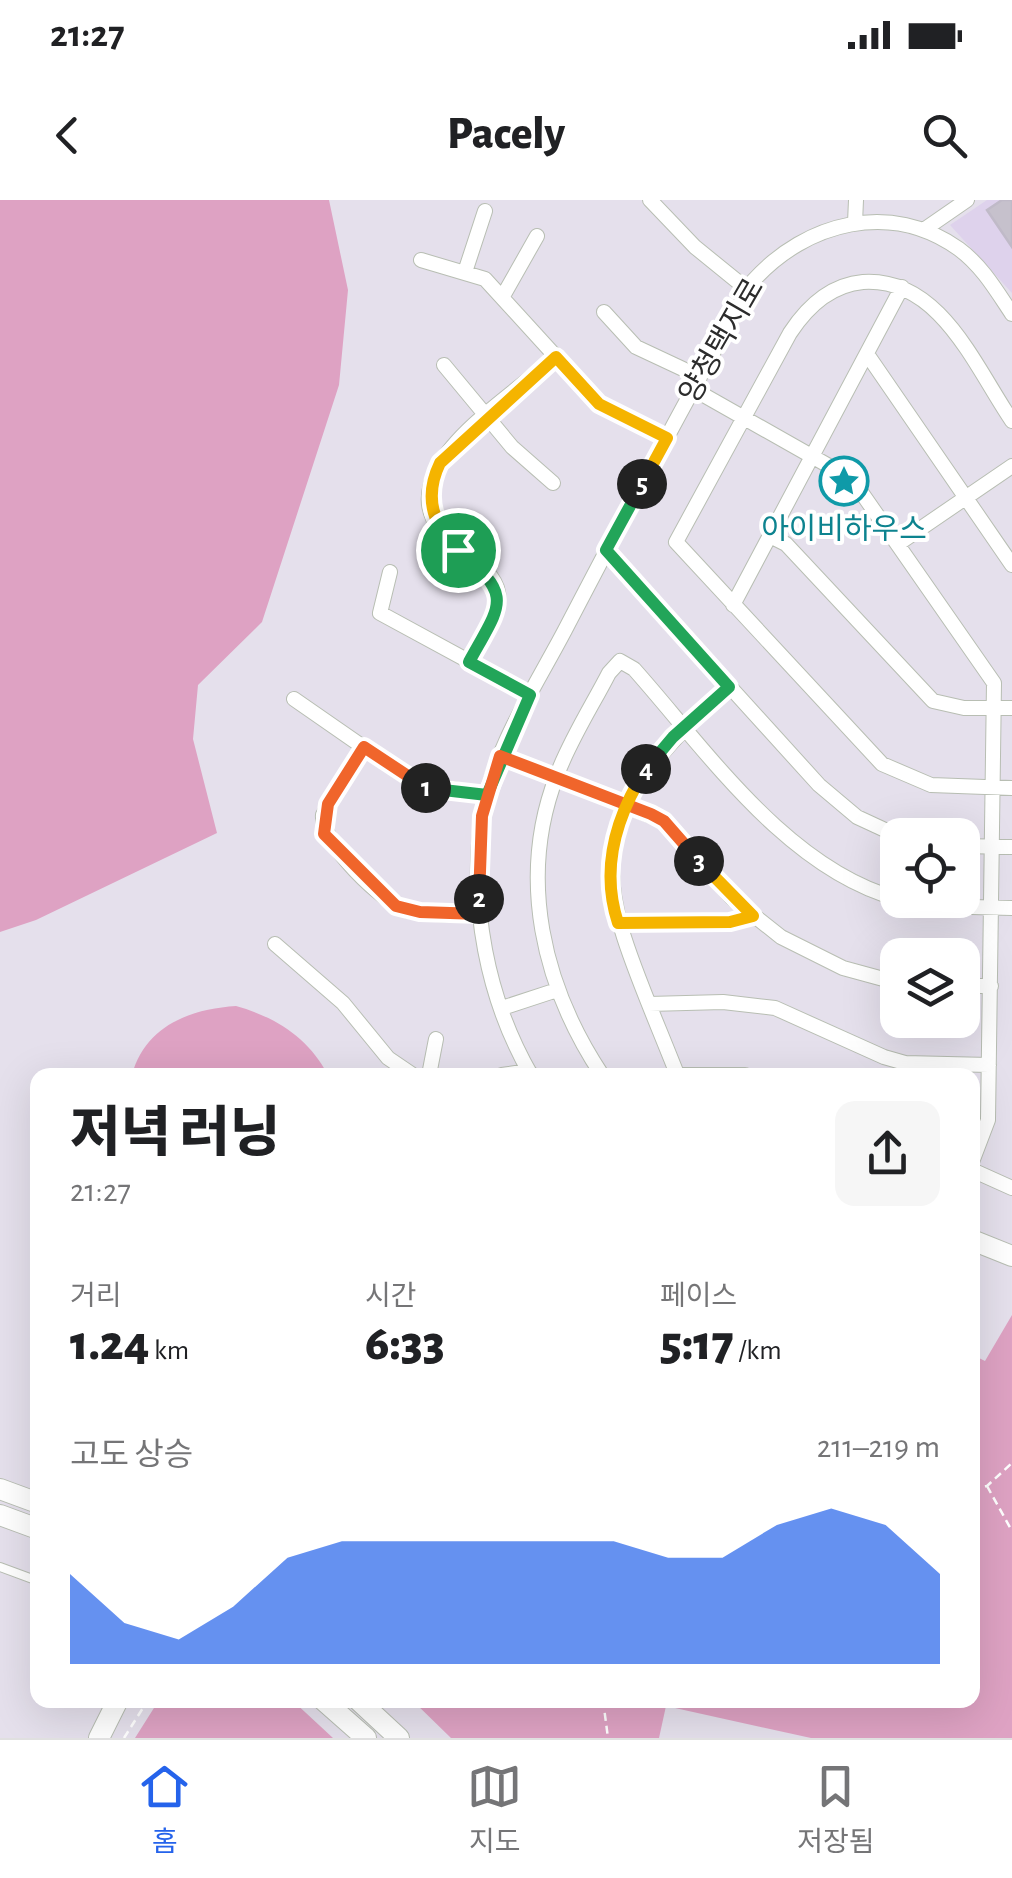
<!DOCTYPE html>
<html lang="ko">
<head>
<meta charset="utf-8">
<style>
  :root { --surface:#fff; --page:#f6f6f6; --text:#202124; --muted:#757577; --line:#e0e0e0; --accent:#2563eb }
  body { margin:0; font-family:"Alegreya Sans","Noto Sans KR",sans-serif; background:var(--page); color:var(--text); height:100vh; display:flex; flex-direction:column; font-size:38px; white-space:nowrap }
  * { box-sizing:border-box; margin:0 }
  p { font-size:32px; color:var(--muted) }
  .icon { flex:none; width:55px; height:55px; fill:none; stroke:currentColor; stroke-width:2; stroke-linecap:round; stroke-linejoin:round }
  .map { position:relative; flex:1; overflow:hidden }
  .details { position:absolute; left:30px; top:868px; width:950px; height:640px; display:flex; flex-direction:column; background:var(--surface); border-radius:20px; box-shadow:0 10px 40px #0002 }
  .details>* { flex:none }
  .fabs { position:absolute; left:880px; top:618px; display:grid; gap:20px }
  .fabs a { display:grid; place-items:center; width:100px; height:100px; border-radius:20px; background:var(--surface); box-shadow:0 10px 40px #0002; font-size:50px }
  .pin { position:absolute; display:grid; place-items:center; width:85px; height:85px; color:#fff; margin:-42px; border:5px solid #fff; border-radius:50%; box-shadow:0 2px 10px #0007 }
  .km { position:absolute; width:50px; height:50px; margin:-25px; border-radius:50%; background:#222; color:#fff; font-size:28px; line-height:50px; text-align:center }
  .round { display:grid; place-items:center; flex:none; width:105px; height:105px; border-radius:20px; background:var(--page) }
  .headline { display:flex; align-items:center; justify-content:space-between; height:170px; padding:0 40px }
  h1 { font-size:55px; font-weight:800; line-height:75px }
  .stats { display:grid; grid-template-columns:repeat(3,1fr); gap:15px; height:170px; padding:10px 40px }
  .stats div { display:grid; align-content:center }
  .stats b { font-size:50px; font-weight:800 }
  .stats small { font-size:28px; font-weight:400 }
  .stats p { font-size:28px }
  .chart { height:280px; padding:20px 40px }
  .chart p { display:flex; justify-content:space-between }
  .chart svg { width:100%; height:180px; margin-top:10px; fill:var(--accent); opacity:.7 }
  .status { display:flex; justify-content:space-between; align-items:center; height:70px; padding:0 50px; background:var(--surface); direction:ltr }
  .status svg { height:28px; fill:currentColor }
  header { display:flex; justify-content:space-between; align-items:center; height:130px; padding:0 40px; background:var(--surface); font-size:45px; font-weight:800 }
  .menu { display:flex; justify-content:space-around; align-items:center; height:140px; border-top:2px solid var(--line); background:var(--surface); font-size:28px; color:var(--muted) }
  .menu a { display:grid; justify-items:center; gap:5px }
  .menu .current { color:var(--accent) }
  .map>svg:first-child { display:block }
  .education { fill:#ded2ec }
  .green { fill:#dea2c3 }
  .building { fill:#c6c1cc; stroke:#c0bac8; stroke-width:2.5 }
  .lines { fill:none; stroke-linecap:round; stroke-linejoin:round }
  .lane-casing { stroke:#b8beb3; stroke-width:10 }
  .street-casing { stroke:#b8beb3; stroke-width:16 }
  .secondary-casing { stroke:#b8beb3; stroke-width:22 }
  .path { stroke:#fff; stroke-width:2.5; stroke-dasharray:8 5; stroke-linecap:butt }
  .lane { stroke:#fff; stroke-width:8 }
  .street { stroke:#fff; stroke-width:14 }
  .secondary { stroke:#fff; stroke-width:20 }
  .split-1-casing { stroke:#fff; stroke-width:20 }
  .split-2-casing { stroke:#fff; stroke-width:20 }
  .split-3-casing { stroke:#fff; stroke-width:20 }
  .split-4-casing { stroke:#fff; stroke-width:20 }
  .split-5-casing { stroke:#fff; stroke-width:20 }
  .split-6-casing { stroke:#fff; stroke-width:20 }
  .split-1 { stroke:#22a559; stroke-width:12 }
  .split-2 { stroke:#f0652b; stroke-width:12 }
  .split-3 { stroke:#f0652b; stroke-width:12 }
  .split-4 { stroke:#f5b400; stroke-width:12 }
  .split-5 { stroke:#22a559; stroke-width:12 }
  .split-6 { stroke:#f5b400; stroke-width:12 }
  .labels { text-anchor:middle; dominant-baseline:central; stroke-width:8; stroke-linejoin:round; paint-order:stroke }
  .street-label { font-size:30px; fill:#2c2c2c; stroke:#fff }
  .culture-label { font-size:30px; fill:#0d838f; stroke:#fff }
</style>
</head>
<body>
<div class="status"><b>21:27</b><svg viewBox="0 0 49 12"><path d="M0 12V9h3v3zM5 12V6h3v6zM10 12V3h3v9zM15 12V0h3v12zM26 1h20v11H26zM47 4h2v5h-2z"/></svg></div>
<header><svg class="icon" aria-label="back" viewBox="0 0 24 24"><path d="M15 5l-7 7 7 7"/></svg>Pacely<svg class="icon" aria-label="search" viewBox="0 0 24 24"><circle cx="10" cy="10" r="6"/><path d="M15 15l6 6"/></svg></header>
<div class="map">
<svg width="1012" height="1538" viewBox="0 0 1012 1538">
  <rect width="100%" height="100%" fill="#e5e0ec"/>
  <path class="education" d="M987 0H1012V93L950 25Z"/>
  <path class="green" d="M0 0H329L348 90 339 185 262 422 198 485 193 539 217 633 36 720 0 732Z
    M236 806C275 817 308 837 328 875H132C145 826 190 809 236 806Z
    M1012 1115V1538H811L666 1506 659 1538H451L412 1500H972L973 1155 985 1161Z
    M159 1500H292L333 1538H135Z"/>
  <path class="building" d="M1002 0H1012V47L987 10Z"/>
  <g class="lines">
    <g class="lane-casing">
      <path id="lane" d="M0 1367 38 1381"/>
    </g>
    <g class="street-casing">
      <path id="street" d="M650 0 695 47 748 90
        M855 23 856 0
        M925 29 967 0
        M421 60 485 79 599 204 667 238
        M465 72 485 11
        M503 96 537 36
        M604 112 636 147 700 177
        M867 154 1012 365
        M444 165 512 247 553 283
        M693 189 852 279 994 483 988 920 972 962
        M1012 221C975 167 940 77 863 82 830 85 807 107 790 133L676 342 882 564 931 585 1012 588
        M770 336 786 344 933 501 964 508H1012
        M898 344 1012 266
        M606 350 819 585 857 617 898 636
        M390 372 380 413 531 495
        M733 405 902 87
        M469 462C480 443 502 415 498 392 491 351 398 337 439 266 460 227 522 187 556 157
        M294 499 415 583 487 595
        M364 547 323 615C320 642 383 704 409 711 431 716 458 714 480 715
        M500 555 664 621 732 698 781 737 843 768 898 783
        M962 646 1012 647
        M901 700 931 706 1012 708
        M619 723 730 721 753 717
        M275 744 343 803 388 858 413 875
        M962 786H991
        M649 804 723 802 775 808 884 857 905 863 989 865
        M502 808 557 790
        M677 874C603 687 560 636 729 487
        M429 875 436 839
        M502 875 529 871
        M531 875C487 799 469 704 482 618 492 551 534 489 565 430 626 313 688 196 753 81 806 22 891 0 959 49 982 66 996 90 1012 114
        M602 875C543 786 517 678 557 575 570 540 592 506 609 473L620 461 634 469C707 551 787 669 898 699
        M672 875H745
        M972 970 1012 988"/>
    </g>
    <g class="secondary-casing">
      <path id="secondary" d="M972 1040 1012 1056
        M0 1289 38 1303
        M0 1315 38 1329
        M323 1500 366 1538
        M358 1500 399 1538
        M99 1538 118 1500"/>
    </g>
    <path class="path" d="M987 1286 1012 1331
      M972 1288 987 1286 1012 1263
      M603 1500 608 1538
      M124 1538 148 1500"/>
    <use href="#lane" class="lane"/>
    <use href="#street" class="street"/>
    <use href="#secondary" class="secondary"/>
  </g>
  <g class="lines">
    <g class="split-1-casing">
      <path id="split-1" d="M426 588 487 595 530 495 469 462C502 402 514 397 458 350"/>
    </g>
    <g class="split-2-casing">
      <path id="split-2" d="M426 588 364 547 328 604 324 634 396 706 420 712 480 714 479 699"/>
    </g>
    <g class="split-3-casing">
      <path id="split-3" d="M479 699 482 616 500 556 651 614 664 621 699 661"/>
    </g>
    <g class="split-4-casing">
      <path id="split-4" d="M646 569C616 616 600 668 618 723L730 722 753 716 699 661"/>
    </g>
    <g class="split-5-casing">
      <path id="split-5" d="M642 284 606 350 729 487 673 537 646 569"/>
    </g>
    <g class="split-6-casing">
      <path id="split-6" d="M458 350C432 325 424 296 440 263L556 157 599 204 667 238 642 284"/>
    </g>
    <use href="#split-1" class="split-1"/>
    <use href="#split-2" class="split-2"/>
    <use href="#split-3" class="split-3"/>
    <use href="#split-4" class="split-4"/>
    <use href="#split-5" class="split-5"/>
    <use href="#split-6" class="split-6"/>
  </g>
  <defs>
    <g id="sight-ring" transform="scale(2.5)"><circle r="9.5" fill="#fff" stroke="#0f9aa8" stroke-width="1.5"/><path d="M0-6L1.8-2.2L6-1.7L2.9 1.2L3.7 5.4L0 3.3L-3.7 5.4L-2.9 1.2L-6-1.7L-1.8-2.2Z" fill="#0f9aa8"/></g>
  </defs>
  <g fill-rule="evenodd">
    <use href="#sight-ring" x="844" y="281"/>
  </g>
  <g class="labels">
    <g class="street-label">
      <text transform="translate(722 141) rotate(-60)">양청택지로</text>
    </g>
    <g class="culture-label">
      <text x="844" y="330">아이비하우스</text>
    </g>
  </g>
</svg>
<div class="fabs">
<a><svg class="icon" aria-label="locate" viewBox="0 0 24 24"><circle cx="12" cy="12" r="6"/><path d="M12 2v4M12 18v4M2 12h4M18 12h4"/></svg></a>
<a><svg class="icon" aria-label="layers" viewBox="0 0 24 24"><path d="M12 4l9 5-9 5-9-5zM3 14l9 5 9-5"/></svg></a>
</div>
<div class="pin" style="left:458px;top:350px;background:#1e9e55"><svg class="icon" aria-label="arrive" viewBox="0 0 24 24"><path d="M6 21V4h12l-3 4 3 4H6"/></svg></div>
<b class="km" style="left:426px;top:588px">1</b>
<b class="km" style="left:479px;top:699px">2</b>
<b class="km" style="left:699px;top:661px">3</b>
<b class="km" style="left:646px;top:569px">4</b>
<b class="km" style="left:642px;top:284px">5</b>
<section class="details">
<div class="headline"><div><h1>저녁 러닝</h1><p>21:27</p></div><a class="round"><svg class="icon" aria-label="share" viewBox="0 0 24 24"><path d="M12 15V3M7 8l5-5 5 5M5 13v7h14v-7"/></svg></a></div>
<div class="stats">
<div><p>거리</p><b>1.24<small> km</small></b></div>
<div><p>시간</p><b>6:33</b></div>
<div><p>페이스</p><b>5:17<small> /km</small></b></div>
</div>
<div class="chart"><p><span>고도 상승</span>211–219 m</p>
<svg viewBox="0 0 160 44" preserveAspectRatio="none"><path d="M0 44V22L10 34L20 38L30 30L40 18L50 14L60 14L70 14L80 14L90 14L100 14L110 18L120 18L130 10L140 6L150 10L160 22V44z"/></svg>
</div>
</section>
</div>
<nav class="menu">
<a class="current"><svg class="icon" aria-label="home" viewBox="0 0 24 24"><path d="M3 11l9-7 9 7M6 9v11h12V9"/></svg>홈</a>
<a><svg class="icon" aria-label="map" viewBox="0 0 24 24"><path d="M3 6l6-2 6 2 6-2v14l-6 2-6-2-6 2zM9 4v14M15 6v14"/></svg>지도</a>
<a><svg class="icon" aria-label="saved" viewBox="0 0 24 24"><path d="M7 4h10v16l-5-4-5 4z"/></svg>저장됨</a>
</nav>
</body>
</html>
